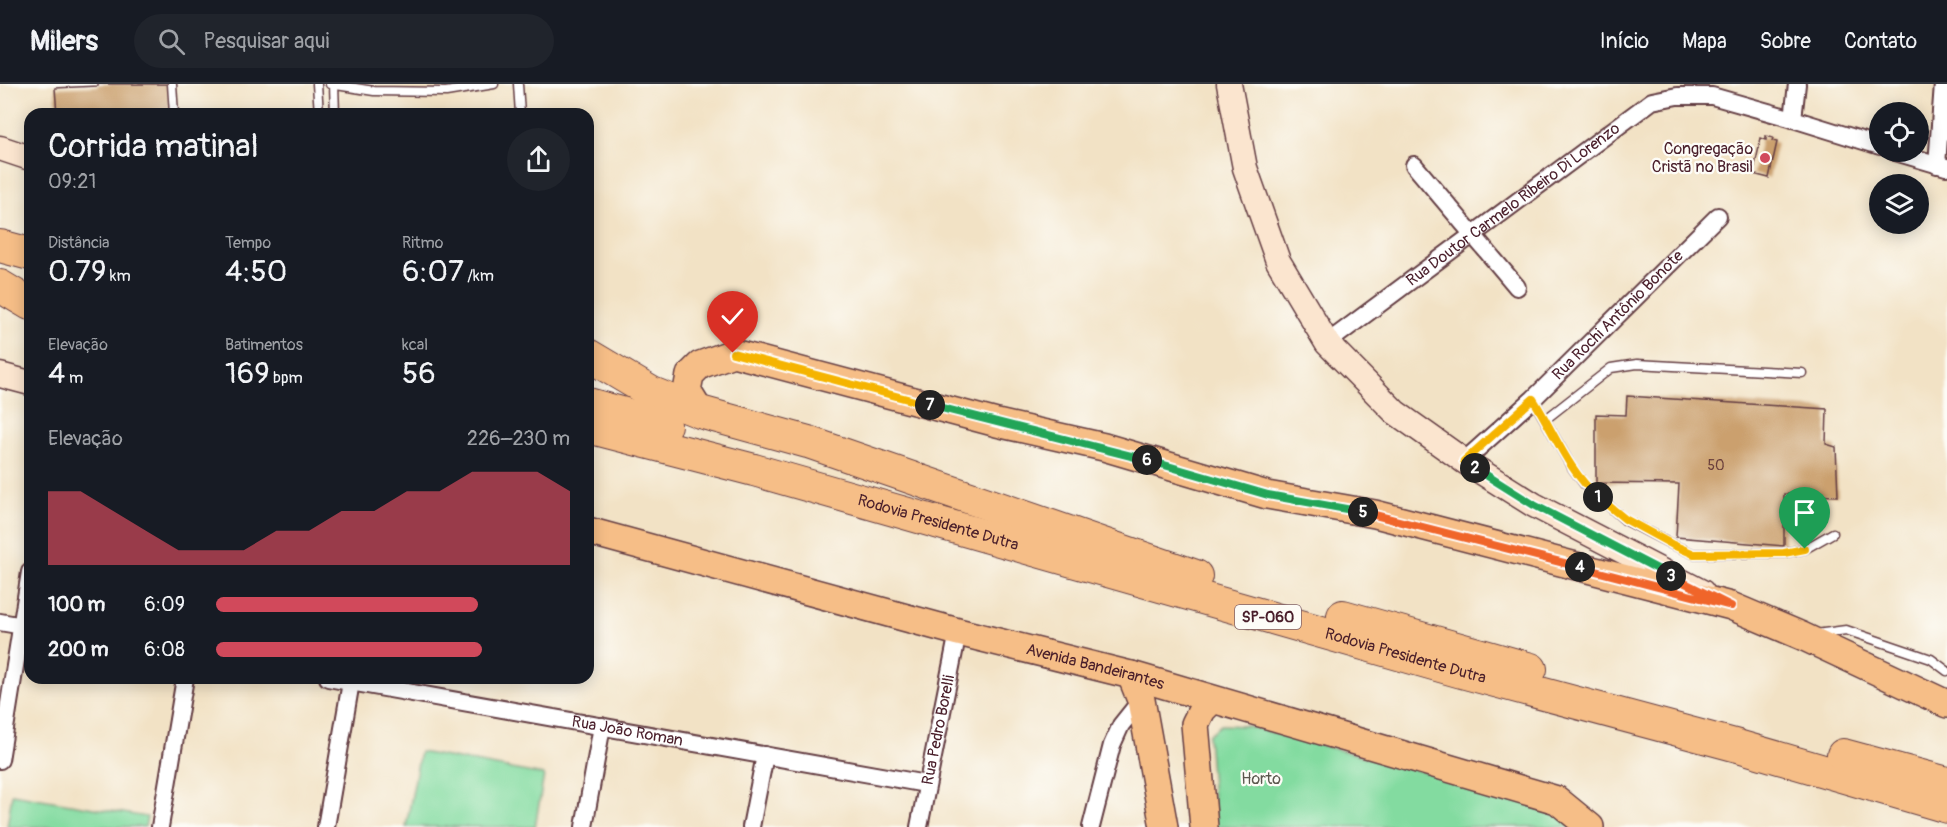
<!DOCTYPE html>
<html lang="pt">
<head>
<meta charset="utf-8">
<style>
  :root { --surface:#171b24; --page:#20242c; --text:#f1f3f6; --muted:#9ea1a6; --line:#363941; --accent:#d1495b }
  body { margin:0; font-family:Pangolin,sans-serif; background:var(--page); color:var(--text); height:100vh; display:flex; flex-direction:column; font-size:22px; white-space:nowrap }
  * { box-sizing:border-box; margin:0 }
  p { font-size:20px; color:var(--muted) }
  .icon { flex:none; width:33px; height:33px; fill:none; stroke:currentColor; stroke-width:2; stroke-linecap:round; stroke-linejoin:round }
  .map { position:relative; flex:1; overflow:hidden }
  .panel { position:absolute; left:24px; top:24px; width:570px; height:576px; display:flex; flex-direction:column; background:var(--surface); border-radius:18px; box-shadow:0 3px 15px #0003 }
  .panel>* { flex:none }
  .controls { position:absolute; left:1869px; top:18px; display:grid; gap:12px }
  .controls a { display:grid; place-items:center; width:60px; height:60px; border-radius:50%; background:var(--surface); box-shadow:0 3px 15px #0003; font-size:30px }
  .pin { position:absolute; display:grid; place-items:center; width:51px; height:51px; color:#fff; margin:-62px -26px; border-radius:50% 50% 50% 0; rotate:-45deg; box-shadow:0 0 6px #0007 }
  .pin .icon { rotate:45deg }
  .km { position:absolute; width:30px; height:30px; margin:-15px; border-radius:50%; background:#222; color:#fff; font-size:16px; line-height:30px; text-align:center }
  .round { display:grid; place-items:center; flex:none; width:63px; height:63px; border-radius:32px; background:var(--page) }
  .summary { display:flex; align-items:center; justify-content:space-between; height:102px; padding:0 24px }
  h1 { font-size:33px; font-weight:600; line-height:45px }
  .metrics { display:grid; grid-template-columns:repeat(3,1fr); gap:9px; height:102px; padding:6px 24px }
  .metrics div { display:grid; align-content:center }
  .metrics b { font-size:30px; font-weight:600 }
  .metrics small { font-size:16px; font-weight:400 }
  .metrics p { font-size:16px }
  .chart { height:168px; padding:12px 24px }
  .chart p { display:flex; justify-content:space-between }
  .chart svg { width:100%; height:108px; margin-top:6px; fill:var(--accent); opacity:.7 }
  ul { padding:0 24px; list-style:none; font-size:20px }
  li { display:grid; grid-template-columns:96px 72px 1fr; align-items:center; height:45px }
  li i { height:15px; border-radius:8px; background:var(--accent) }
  header { display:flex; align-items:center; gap:36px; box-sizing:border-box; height:84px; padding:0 30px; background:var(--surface); border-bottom:2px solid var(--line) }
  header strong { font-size:28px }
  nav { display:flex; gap:33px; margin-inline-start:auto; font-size:21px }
  .search { width:420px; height:54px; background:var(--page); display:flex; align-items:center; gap:15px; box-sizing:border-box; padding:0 21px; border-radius:33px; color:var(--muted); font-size:22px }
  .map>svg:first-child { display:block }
  .green { fill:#83dba0; stroke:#667d66; stroke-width:1.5 }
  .building { fill:#cba06e }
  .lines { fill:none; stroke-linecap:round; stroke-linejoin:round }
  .lane-casing { stroke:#633c42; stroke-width:11 }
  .street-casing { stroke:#633c42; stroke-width:20 }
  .secondary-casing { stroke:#633c42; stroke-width:27 }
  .primary-casing { stroke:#633c42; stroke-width:30 }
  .highway-casing { stroke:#633c42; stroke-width:34 }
  .lane { stroke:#fff; stroke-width:8 }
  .street { stroke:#fff; stroke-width:16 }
  .secondary { stroke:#fbe5cf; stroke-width:24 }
  .primary { stroke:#f6be87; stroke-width:27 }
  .highway { stroke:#f6be87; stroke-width:32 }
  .split-1-casing { stroke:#fff; stroke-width:12 }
  .split-2-casing { stroke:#fff; stroke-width:12 }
  .split-3-casing { stroke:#fff; stroke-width:12 }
  .split-4-casing { stroke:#fff; stroke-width:12 }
  .split-5-casing { stroke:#fff; stroke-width:12 }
  .split-6-casing { stroke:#fff; stroke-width:12 }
  .split-7-casing { stroke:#fff; stroke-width:12 }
  .split-8-casing { stroke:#fff; stroke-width:12 }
  .split-1 { stroke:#f5b400; stroke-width:8 }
  .split-2 { stroke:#f5b400; stroke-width:8 }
  .split-3 { stroke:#22a559; stroke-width:8 }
  .split-4 { stroke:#f0652b; stroke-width:8 }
  .split-5 { stroke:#f0652b; stroke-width:8 }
  .split-6 { stroke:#22a559; stroke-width:8 }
  .split-7 { stroke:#22a559; stroke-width:8 }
  .split-8 { stroke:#f5b400; stroke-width:8 }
  .poi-dot { fill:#d1495b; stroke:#fdfcf7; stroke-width:2 }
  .labels { text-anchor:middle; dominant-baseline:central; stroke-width:4.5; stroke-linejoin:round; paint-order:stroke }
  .number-label { font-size:14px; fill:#6a3f3c }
  .shield { fill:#fdfcf7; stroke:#806168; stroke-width:1.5 }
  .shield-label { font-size:15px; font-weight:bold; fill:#4a1f2b }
  .poi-label { font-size:16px; fill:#4a1f2b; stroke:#fdfcf7; text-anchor:end }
  .street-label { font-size:16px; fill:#4a1f2b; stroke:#fdfcf7 }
  .park-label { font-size:16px; fill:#5b574e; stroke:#fdfcf7 }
</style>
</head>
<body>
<header>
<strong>Milers</strong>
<div class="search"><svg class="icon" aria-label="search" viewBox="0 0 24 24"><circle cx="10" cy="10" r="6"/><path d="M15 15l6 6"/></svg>Pesquisar aqui</div>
<nav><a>Início</a><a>Mapa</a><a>Sobre</a><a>Contato</a></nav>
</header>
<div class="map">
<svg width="1947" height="743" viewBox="0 0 1947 743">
  <rect width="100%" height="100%" fill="#fdfcf7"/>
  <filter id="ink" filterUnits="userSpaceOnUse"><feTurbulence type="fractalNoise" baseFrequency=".0167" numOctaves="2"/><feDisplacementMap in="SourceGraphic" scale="12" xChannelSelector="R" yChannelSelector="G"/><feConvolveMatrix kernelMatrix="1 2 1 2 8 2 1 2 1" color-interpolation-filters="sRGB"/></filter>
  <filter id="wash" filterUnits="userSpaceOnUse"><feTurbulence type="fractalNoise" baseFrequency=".008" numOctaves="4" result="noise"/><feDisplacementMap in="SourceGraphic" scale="24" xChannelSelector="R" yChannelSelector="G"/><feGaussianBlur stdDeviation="1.35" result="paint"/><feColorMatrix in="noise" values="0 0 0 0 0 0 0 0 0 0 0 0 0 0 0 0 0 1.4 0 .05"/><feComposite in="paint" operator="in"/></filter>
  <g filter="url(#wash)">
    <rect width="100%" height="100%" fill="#f2e2c5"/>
    <path class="green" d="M1221 641 1247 642 1552 721 1576 743H1215L1208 651Z
      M420 668 544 691 535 743H406Z
      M12 710 147 733 145 743H7Z"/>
    <g id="blocks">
      <path class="building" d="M98 0H168L170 30H57L55 4 98 2Z
        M1766 52 1773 54 1772 57 1777 58 1769 94 1753 90 1761 54 1766 56Z
        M1627 312 1827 325 1826 360 1836 363 1838 412 1784 410V462L1676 453 1679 400 1596 399V330L1626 331Z"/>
    </g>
  </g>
  <g filter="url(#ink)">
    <use href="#blocks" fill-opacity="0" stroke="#633c42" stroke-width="1.5"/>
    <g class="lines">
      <g class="lane-casing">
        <path id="lane" d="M172 0 174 30
          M317 0 319 30
          M330 0 374 7 446 8 494 0
          M334 0 335 30
          M518 0 520 30
          M1533 315 1571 382 1585 401 1625 436 1673 461 1694 470 1784 469 1805 465 1833 449
          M1546 335 1611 284 1637 280 1802 289
          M1816 550 1846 546 1931 575 1947 587"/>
      </g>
      <g class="street-casing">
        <g id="street">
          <path d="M1793 35 1797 0"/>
          <path d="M1895 68 1946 83"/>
          <path d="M1414 81 1517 203"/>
          <path d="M1937 81 1943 0"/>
          <path id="s1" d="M1327 259 1652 17 1677 12H1712L1793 35 1880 62"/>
          <path id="s2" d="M1464 377 1533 315 1718 132"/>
          <path d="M0 538 29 543"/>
          <path id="s3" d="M328 594 926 700"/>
          <path d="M0 676 30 488"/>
          <path d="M160 743 185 594"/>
          <path d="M326 743 351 598"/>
          <path d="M584 743 602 642"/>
          <path d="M751 743 765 671"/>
          <path id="s4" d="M919 743 958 548"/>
          <path d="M1091 743 1112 661 1121 641 1141 616"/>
        </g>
      </g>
      <g class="secondary-casing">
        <path id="secondary" d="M1229 0 1245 84 1278 177 1327 259 1395 328 1464 377 1534 421 1702 508
          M0 64 30 74
          M0 291 30 299"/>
      </g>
      <g class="primary-casing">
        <g id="primary">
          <path d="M700 328 687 307 690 291 700 281 733 269 997 339 1104 363 1267 411 1375 430 1731 522 1802 552 1947 620"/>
          <path id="s5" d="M588 447 958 548 1131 591 1557 716 1590 743"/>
          <path d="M1131 591 1141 616 1164 743"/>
          <path d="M1204 743 1195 640 1202 626 1212 616"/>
        </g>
      </g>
      <g class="highway-casing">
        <g id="highway">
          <path d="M0 162 30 170"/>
          <path d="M0 202 30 220"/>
          <path d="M588 271 652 309 700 328 808 358 1196 492"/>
          <path d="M588 320 665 341"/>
          <path id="s6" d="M588 343 754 386 1458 587 1738 662 1947 723"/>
          <path d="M1343 532 1531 585"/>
          <path d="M1843 671 1947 699"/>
        </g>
      </g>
      <use href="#lane" class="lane"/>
      <use href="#street" class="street"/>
      <use href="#secondary" class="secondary"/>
      <use href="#primary" class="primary"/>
      <use href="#highway" class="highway"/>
    </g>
  </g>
  <g class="lines" filter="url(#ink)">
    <g class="split-1-casing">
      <path id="split-1" d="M1598 413 1625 435 1673 461 1694 470 1784 469 1805 465"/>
    </g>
    <g class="split-2-casing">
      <path id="split-2" d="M1475 384 1464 377 1533 315C1554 348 1568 387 1598 413"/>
    </g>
    <g class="split-3-casing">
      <path id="split-3" d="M1475 384 1534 421 1671 492"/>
    </g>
    <g class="split-4-casing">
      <path id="split-4" d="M1580 483 1731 522 1671 492"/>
    </g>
    <g class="split-5-casing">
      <path id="split-5" d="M1363 428 1580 483"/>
    </g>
    <g class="split-6-casing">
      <path id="split-6" d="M1147 376 1268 411 1363 428"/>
    </g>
    <g class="split-7-casing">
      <path id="split-7" d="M930 321 1147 376"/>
    </g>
    <g class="split-8-casing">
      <path id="split-8" d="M733 269 930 321"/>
    </g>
    <use href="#split-1" class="split-1"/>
    <use href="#split-2" class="split-2"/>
    <use href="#split-3" class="split-3"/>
    <use href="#split-4" class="split-4"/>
    <use href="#split-5" class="split-5"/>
    <use href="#split-6" class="split-6"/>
    <use href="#split-7" class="split-7"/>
    <use href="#split-8" class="split-8"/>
  </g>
  <circle class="poi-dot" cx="1765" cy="74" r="6"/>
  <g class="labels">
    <g class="number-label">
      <text x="1716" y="381">50</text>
    </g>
    <rect class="shield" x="1235" y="521" width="66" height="24" rx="4.5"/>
    <g class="shield-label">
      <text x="1268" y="533">SP-060</text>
    </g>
    <g class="poi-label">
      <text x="1753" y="65">Congregação<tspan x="1753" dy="18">Cristã no Brasil</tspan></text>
    </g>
    <g class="street-label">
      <text stroke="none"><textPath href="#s1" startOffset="232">Rua Doutor Carmelo Ribeiro Di Lorenzo</textPath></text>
      <text stroke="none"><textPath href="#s2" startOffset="212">Rua Rochi Antônio Bonote</textPath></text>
      <text stroke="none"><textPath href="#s6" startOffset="363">Rodovia Presidente Dutra</textPath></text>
      <text stroke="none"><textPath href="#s6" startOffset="849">Rodovia Presidente Dutra</textPath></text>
      <text stroke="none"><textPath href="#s5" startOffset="525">Avenida Bandeirantes</textPath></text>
      <text stroke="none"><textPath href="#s4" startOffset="99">Rua Pedro Borelli</textPath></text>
      <text stroke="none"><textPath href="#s3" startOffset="304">Rua João Roman</textPath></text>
    </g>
    <g class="park-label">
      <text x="1261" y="695">Horto</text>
    </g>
  </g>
</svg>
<div class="controls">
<a><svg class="icon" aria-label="locate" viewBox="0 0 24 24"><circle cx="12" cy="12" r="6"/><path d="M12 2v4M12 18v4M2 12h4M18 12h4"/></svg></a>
<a><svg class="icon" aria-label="layers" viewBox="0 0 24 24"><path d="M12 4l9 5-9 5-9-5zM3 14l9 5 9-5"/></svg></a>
</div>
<div class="pin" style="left:1805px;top:465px;background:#1e9e55"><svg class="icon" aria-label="arrive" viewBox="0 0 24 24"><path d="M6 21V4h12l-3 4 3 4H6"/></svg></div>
<div class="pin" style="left:733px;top:269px;background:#d93025"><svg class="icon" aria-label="check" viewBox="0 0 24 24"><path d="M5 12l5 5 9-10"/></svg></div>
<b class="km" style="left:1598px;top:413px">1</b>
<b class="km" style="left:1475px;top:384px">2</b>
<b class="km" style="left:1671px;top:492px">3</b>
<b class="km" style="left:1580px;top:483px">4</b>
<b class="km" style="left:1363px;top:428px">5</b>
<b class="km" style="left:1147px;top:376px">6</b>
<b class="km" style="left:930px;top:321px">7</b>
<section class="panel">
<div class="summary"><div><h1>Corrida matinal</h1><p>09:21</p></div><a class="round"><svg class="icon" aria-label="share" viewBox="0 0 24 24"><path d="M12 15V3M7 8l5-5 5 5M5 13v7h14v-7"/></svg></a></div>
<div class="metrics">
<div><p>Distância</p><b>0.79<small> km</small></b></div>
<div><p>Tempo</p><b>4:50</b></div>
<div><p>Ritmo</p><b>6:07<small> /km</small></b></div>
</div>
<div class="metrics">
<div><p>Elevação</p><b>4<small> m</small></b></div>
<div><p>Batimentos</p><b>169<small> bpm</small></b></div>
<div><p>kcal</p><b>56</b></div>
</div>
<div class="chart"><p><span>Elevação</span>226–230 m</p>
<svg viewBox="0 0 160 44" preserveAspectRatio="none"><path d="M0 44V14L10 14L20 22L30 30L40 38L50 38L60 38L70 30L80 30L90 22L100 22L110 14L120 14L130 6L140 6L150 6L160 14V44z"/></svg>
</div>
<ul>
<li><b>100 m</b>6:09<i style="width:74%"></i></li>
<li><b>200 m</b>6:08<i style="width:75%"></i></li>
</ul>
</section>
</div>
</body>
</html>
